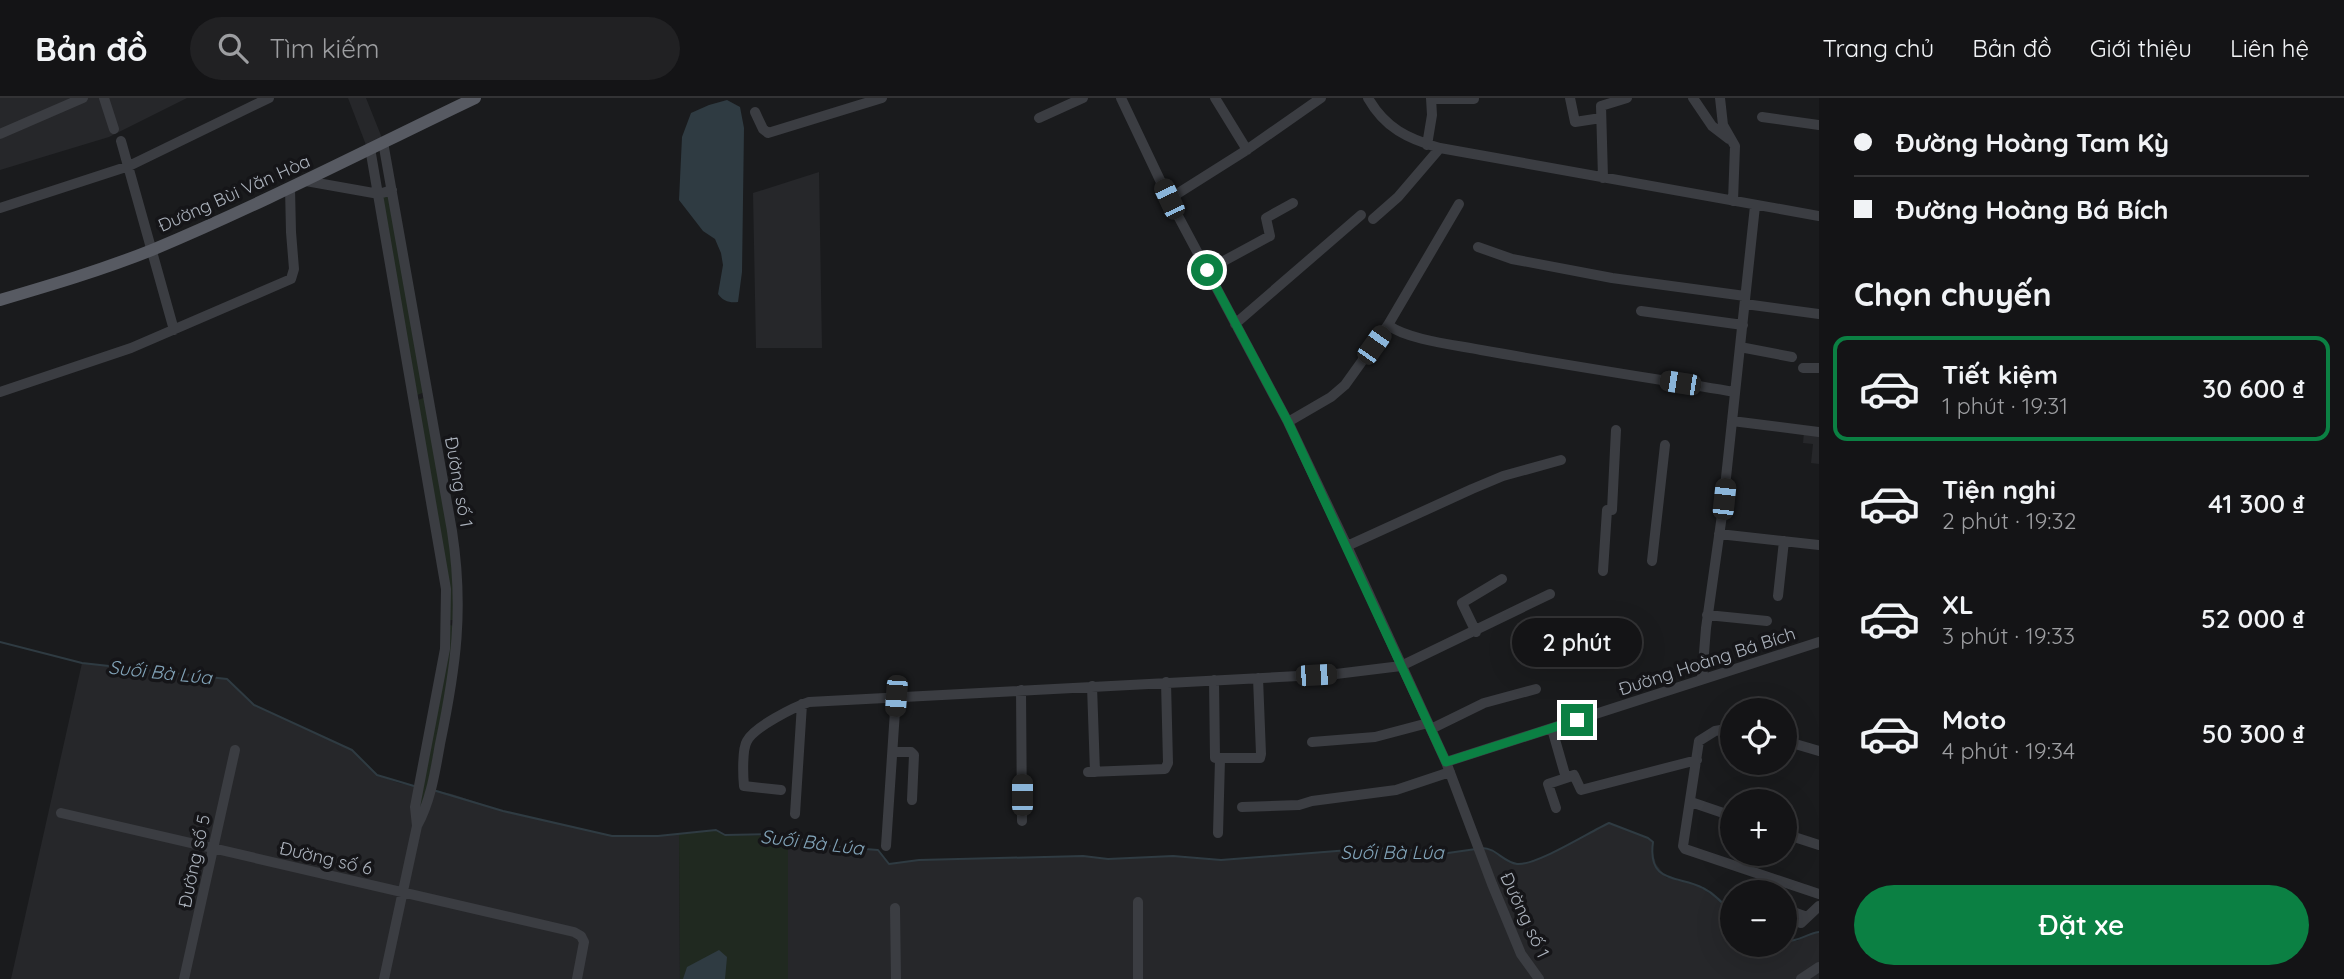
<!DOCTYPE html>
<html lang="vi">
<head>
<meta charset="utf-8">
<style>
	body { margin:0; font-family:Quicksand,sans-serif; background:#212123; color:#f1f3f6; height:100vh; display:flex; flex-direction:column; font-size:26px; white-space:nowrap }
	* { box-sizing:border-box; margin:0 }
	p { font-size:23px; color:#9d9ea1 }
	.icon { flex:none; width:38px; height:38px; fill:none; stroke:currentColor; stroke-width:2; stroke-linecap:round; stroke-linejoin:round }
	.map { position:relative; flex:1; overflow:hidden }
	.drawer { display:flex; flex-direction:column; background:#141416; width:525px }
	.drawer>* { flex:none }
	.top-card { display:grid; align-content:center; height:154px; padding:0 35px; background:#141416 }
	.fabs { position:absolute; left:1720px; top:600px; display:grid; gap:14px }
	.fabs a { display:grid; place-items:center; width:77px; height:77px; border-radius:50%; background:#141416; box-shadow:0 7px 28px #0002,0 0 0 2px #333335; font-size:35px }
	.end { position:absolute; width:32px; height:32px; margin:-16px; border:9px solid #0b8043; background:#fff; box-shadow:0 0 0 4px #fff }
	.from { border-radius:50% }
	.bubble { position:absolute; height:49px; border-radius:24px; background:#141416; box-shadow:0 7px 28px #0002,0 0 0 2px #333335; font-size:23px; font-weight:600; line-height:49px; text-align:center }
	.car { position:absolute; width:21px; height:42px; margin:-21px -10px; border-radius:9px; box-shadow:0 0 5px 2px #0007; background:linear-gradient(#222 24%,#8ab4d8 0 40%,#222 0 76%,#8ab4d8 0 86%,#222 0) }
	.top-card b { display:flex; align-items:center; gap:24px; height:66px; font-size:26px }
	.top-card b+b { border-top:2px solid #333335 }
	.top-card i { width:18px; height:18px; background:#f1f3f6 }
	ul { padding:0; list-style:none }
	li { display:flex; align-items:center; gap:21px; height:105px; margin:0 14px 10px; padding:0 21px; border:4px solid transparent; border-radius:14px }
	li div { flex:1 }
	li b { display:block; font-size:26px }
	li em { font-style:normal; font-weight:600 }
	li.selected { border-color:#0b8043 }
	li>.icon { width:63px; height:63px; stroke-width:1.5 }
	h2 { padding:0 35px; font-size:32px; line-height:84px }
	.button { display:flex; gap:14px; margin-top:auto; padding:14px 35px }
	.button a { flex:1; height:80px; border-radius:42px; background:#0b8043; color:#fff; font-size:28px; font-weight:600; line-height:80px; text-align:center }
	header { display:flex; align-items:center; gap:42px; box-sizing:border-box; height:98px; padding:0 35px; background:#141416; border-bottom:2px solid #333335 }
	header strong { font-size:33px }
	nav { display:flex; gap:38px; margin-inline-start:auto; font-size:24px }
	.search { width:490px; height:63px; background:#212123; display:flex; align-items:center; gap:18px; box-sizing:border-box; padding:0 24px; border-radius:38px; color:#9d9ea1; font-size:26px }
	main { display:flex; flex:1; min-height:0 }
	.map>svg:first-child { display:block }
	.built { fill:#26272a }
	.green { fill:#202920 }
	.water { fill:#2f3b42 }
	.lines { fill:none; stroke-linecap:round; stroke-linejoin:round }
	.stream { stroke:#2f3b42; stroke-width:2 }
	.minor { stroke:#3b3d42; stroke-width:10 }
	.major { stroke:#575a62; stroke-width:12 }
	.route { stroke:#0b8043; stroke-width:9 }
	.labels { text-anchor:middle; dominant-baseline:central; stroke-width:7; stroke-linejoin:round; paint-order:stroke }
	.street-label { font-size:18px; fill:#acb3bd; stroke:#151518 }
	.water-label { font-size:19px; font-style:italic; fill:#82a4b9; stroke:#151518 }
</style>
</head>
<body>
<header>
<strong>Bản đồ</strong>
<div class="search"><svg class="icon" aria-label="search" viewBox="0 0 24 24"><circle cx="10" cy="10" r="6"/><path d="M15 15l6 6"/></svg>Tìm kiếm</div>
<nav><a>Trang chủ</a><a>Bản đồ</a><a>Giới thiệu</a><a>Liên hệ</a></nav>
</header>
<main>
<div class="map">
<svg width="1819" height="881" viewBox="0 0 1819 881">
	<rect width="100%" height="100%" fill="#1a1b1d"/>
	<path class="built" d="M0,0H187L109,39L0,72Z
		M348,0H366L382,40L366,47Z
		M819,74L822,250H756L753,95Z
		M1804,334L1819,336V366L1811,365L1813,346L1803,345Z
		M82,565L227,581L254,607L352,652L377,677L399,685L452,696L503,713L612,738H658L679,736L680,881H11Z
		M1609,725L1648,740L1653,744L1652,752L1656,766L1666,779L1699,788L1721,803L1732,815V847H1785V843H1797L1805,838L1819,834V881H788V738L796,739L814,747L878,752L889,766L919,762L1083,758L1108,761L1173,758L1221,762L1375,750L1424,753L1434,757L1486,750L1515,766L1525,765L1546,758Z"/>
	<path class="green" d="M390,95L425,294L417,297L382,98Z
		M426,299L449,434L456,522H449L418,302Z
		M449,527L456,528L454,550L423,711L417,709Z
		M716,732L725,737L788,738V881H680L679,736Z"/>
	<path class="water" d="M727,2L740,9L744,30L742,174L738,204C729,205 723,203 718,196L723,167L721,155L715,141L703,133L679,102L682,39L691,15L709,7Z
		M719,852L727,859L725,881H683L687,869Z"/>
	<g class="lines">
		<path class="stream" d="M0,544L82,565L227,581L254,607L352,652L377,677L414,688
			M433,692L503,713L612,738H658L716,732L725,737L775,736L796,739L814,747L878,752L889,766L919,762L1083,758L1108,761L1173,758L1221,762L1375,750L1424,753L1434,757L1476,751
			M1482,750C1496,750 1503,764 1517,766C1536,768 1589,734 1609,725L1648,740L1653,744C1647,787 1680,777 1703,790C1715,796 1724,806 1732,815
			M1785,843C1798,844 1806,836 1819,834"/>
		<path class="minor" d="M104,0L114,31
			M1121,0L1169,101L1288,324L1347,448L1446,664L1492,786L1521,856L1539,881
			M1215,0L1247,52
			M1368,0C1385,30 1408,41 1440,50L1819,118
			M1570,0L1575,24L1601,20
			M1693,0L1712,28L1729,41
			M1720,0L1723,27L1735,48L1733,103
			M1431,1H1474
			M755,14L763,31L768,35L882,0
			M1762,19L1819,27
			M1039,20L1083,0
			M0,36L83,0
			M121,43L174,232
			M383,44L452,433C464,511 456,569 440,646C435,674 431,702 417,728
			M1427,47L1432,17L1431,0
			M370,50L446,491L445,551L415,709L417,728L384,881
			M1603,80L1601,8L1627,0
			M306,83L379,96L392,92
			M1169,101L1245,53L1321,0
			M0,110L129,68L269,0
			M1373,121L1398,99L1440,50
			M1478,149L1512,161L1612,180L1745,198
			M1207,172L1270,138L1266,120L1293,105
			M1745,206L1819,216
			M1641,213L1743,227
			M1235,226L1361,117
			M1388,227C1408,242 1456,247 1481,252C1565,267 1650,280 1735,294
			M1740,249L1792,259
			M1803,270H1819
			M0,294L131,250L291,181L294,171L291,134L290,90
			M1732,323L1819,334
			M1288,324L1331,299L1345,287L1388,227L1459,106
			M1612,412L1616,332
			M1719,436L1819,447
			M1347,448L1472,391L1503,378L1561,362
			M1652,463L1665,347
			M1603,473L1607,412
			M1778,498L1784,443
			M1707,517L1767,523
			M1476,534L1462,505L1502,481
			M1702,580L1706,530L1722,417L1755,108
			M1214,582L1215,660H1260L1261,656L1258,580
			M1092,588L1095,674
			M1021,592L1022,723
			M1732,630L1715,633L1699,643L1683,748L1685,751L1819,796
			M1431,631L1484,605L1536,591
			M1552,631L1566,680L1574,677L1581,692L1697,662
			M1785,643L1819,653
			M1312,644L1375,639L1428,625
			M893,654H911L914,657L912,702
			M1446,664L1819,544
			M1088,674L1165,671L1168,665L1166,584
			M781,692L744,688C743,678 742,651 747,643C754,629 794,609 809,604L1336,576L1401,568L1550,496
			M1691,704L1732,718
			M1242,709L1299,707L1312,703L1396,692L1450,674
			M1556,710L1548,686L1566,680
			M61,715L574,834L581,838L584,844L577,881
			M795,716L802,606
			M1218,735L1220,661
			M1785,736L1819,747
			M886,748L896,598
			M1138,804V881
			M895,810L896,881
			M1785,811L1807,819
			M1801,825L1819,808
			M184,881L235,652
			M1801,881L1819,869"/>
		<path class="major" d="M0,202C51,187 102,172 152,152C262,106 368,51 475,0"/>
	</g>
	<g class="lines">
		<path class="route" d="M1207,172L1288,324L1446,664L1577,622"/>
	</g>
	<g class="labels">
		<g class="street-label">
			<text transform="translate(234 95) rotate(-24)">Đường Bùi Văn Hòa</text>
			<text transform="translate(459 384) rotate(80)">Đường số 1</text>
			<text transform="translate(1707 563) rotate(-18)">Đường Hoàng Bá Bích</text>
			<text transform="translate(326 760) rotate(13)">Đường số 6</text>
			<text transform="translate(194 763) rotate(-78)">Đường số 5</text>
			<text transform="translate(1525 817) rotate(65)">Đường số 1</text>
		</g>
		<g class="water-label">
			<text transform="translate(160 574) rotate(6)">Suối Bà Lúa</text>
			<text transform="translate(812 744) rotate(7)">Suối Bà Lúa</text>
			<text x="1392" y="754">Suối Bà Lúa</text>
		</g>
	</g>
</svg>
<div class="fabs">
<a><svg class="icon" aria-label="locate" viewBox="0 0 24 24"><circle cx="12" cy="12" r="6"/><path d="M12 2v4M12 18v4M2 12h4M18 12h4"/></svg></a>
<a>+</a>
<a>−</a>
</div>
<i class="end from" style="left:1207px;top:172px"></i>
<i class="end" style="left:1577px;top:622px"></i>
<div class="bubble" style="left:1512px;top:520px;width:130px">2 phút</div>
<i class="car" style="left:1169px;top:101px;rotate:335deg"></i>
<i class="car" style="left:1374px;top:247px;rotate:35deg"></i>
<i class="car" style="left:1680px;top:285px;rotate:279deg"></i>
<i class="car" style="left:1724px;top:401px;rotate:6deg"></i>
<i class="car" style="left:1316px;top:577px;rotate:87deg"></i>
<i class="car" style="left:896px;top:598px;rotate:184deg"></i>
<i class="car" style="left:1022px;top:697px;rotate:0deg"></i>
</div>
<section class="drawer">
<div class="top-card">
<b><i class="from"></i>Đường Hoàng Tam Kỳ</b>
<b><i></i>Đường Hoàng Bá Bích</b>
</div>
<h2>Chọn chuyến</h2>
<ul>
<li class="selected"><svg class="icon" aria-label="car" viewBox="0 0 24 24"><path d="M5 17H2v-5l4-1 3-4h7l3 4 3 1v5h-3M9 17h6M6 11h13"/><circle cx="7" cy="17" r="2"/><circle cx="17" cy="17" r="2"/></svg><div><b>Tiết kiệm</b><p>1 phút · 19:31</p></div><em>30 600 ₫</em></li>
<li><svg class="icon" aria-label="car" viewBox="0 0 24 24"><path d="M5 17H2v-5l4-1 3-4h7l3 4 3 1v5h-3M9 17h6M6 11h13"/><circle cx="7" cy="17" r="2"/><circle cx="17" cy="17" r="2"/></svg><div><b>Tiện nghi</b><p>2 phút · 19:32</p></div><em>41 300 ₫</em></li>
<li><svg class="icon" aria-label="car" viewBox="0 0 24 24"><path d="M5 17H2v-5l4-1 3-4h7l3 4 3 1v5h-3M9 17h6M6 11h13"/><circle cx="7" cy="17" r="2"/><circle cx="17" cy="17" r="2"/></svg><div><b>XL</b><p>3 phút · 19:33</p></div><em>52 000 ₫</em></li>
<li><svg class="icon" aria-label="car" viewBox="0 0 24 24"><path d="M5 17H2v-5l4-1 3-4h7l3 4 3 1v5h-3M9 17h6M6 11h13"/><circle cx="7" cy="17" r="2"/><circle cx="17" cy="17" r="2"/></svg><div><b>Moto</b><p>4 phút · 19:34</p></div><em>50 300 ₫</em></li>
</ul>
<div class="button"><a>Đặt xe</a></div>
</section>
</main>
</body>
</html>
